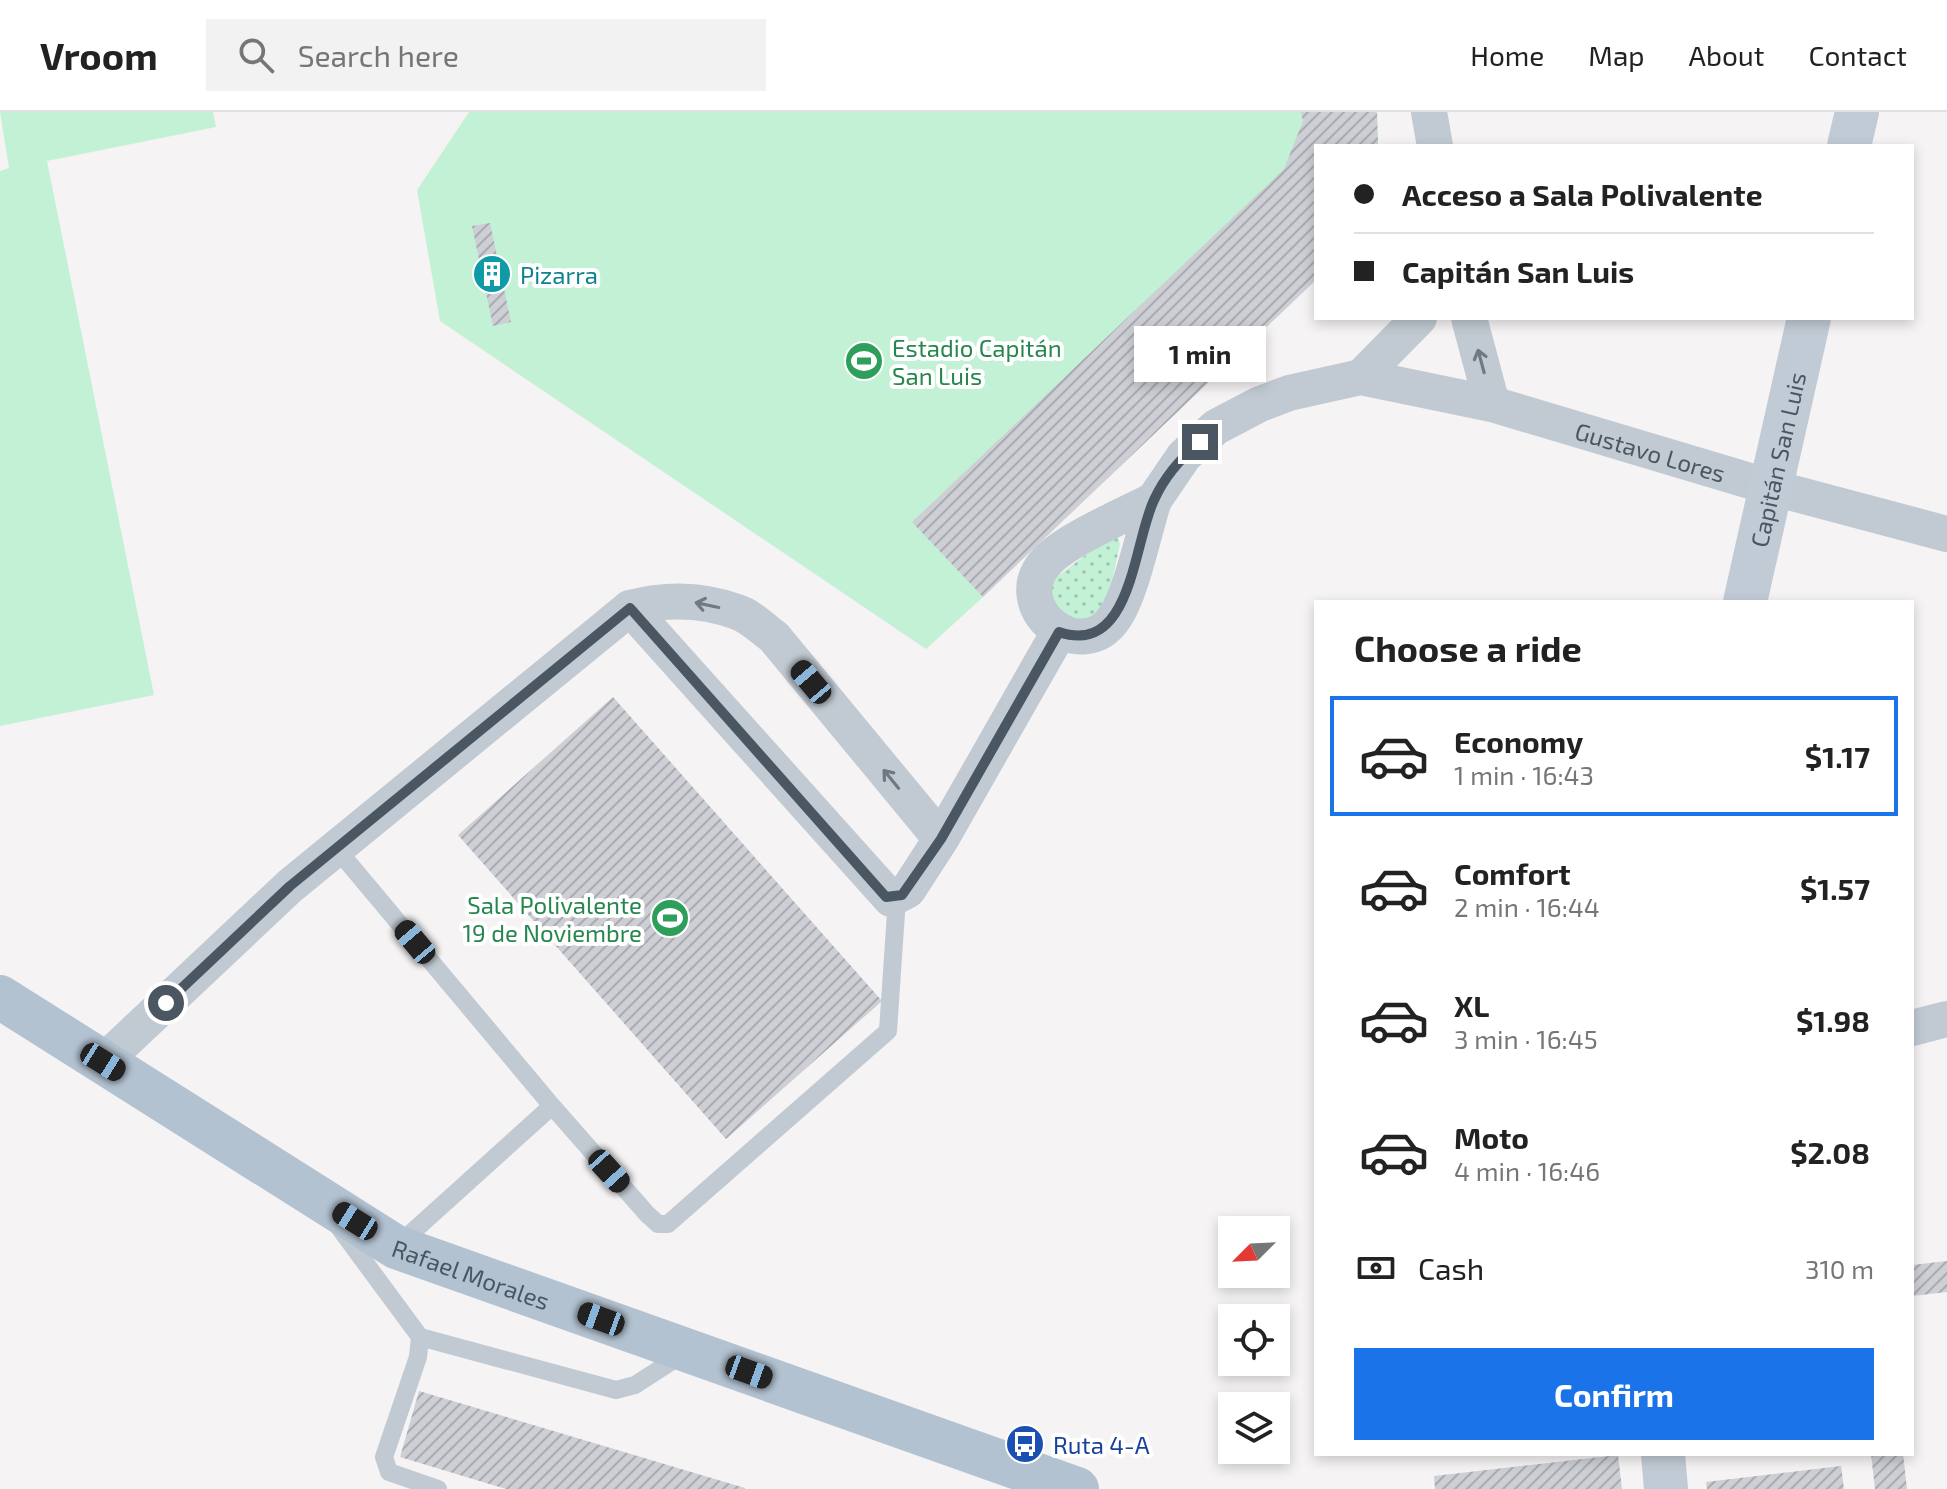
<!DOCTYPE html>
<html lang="en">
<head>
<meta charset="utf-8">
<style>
	body { margin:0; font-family:"Exo 2",sans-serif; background:#f2f2f2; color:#222; height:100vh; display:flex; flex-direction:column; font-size:30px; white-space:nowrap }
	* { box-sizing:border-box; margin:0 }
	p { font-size:26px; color:#767676 }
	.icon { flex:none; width:44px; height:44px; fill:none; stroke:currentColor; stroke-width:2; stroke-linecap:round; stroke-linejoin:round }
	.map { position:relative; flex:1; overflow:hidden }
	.sheet { position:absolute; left:1314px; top:488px; width:600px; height:856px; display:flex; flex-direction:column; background:#fff; border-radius:0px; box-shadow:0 4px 12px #0003 }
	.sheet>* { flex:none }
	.banner { position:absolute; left:1314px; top:32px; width:600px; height:176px; border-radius:0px; box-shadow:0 4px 12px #0003; display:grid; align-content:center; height:176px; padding:0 40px; background:#fff }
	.needle { width:52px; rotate:246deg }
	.buttons { position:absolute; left:1218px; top:1104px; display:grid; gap:16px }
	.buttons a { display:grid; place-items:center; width:72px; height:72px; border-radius:0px; background:#fff; box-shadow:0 4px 12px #0003; font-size:40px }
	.end { position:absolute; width:36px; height:36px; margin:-18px; border:10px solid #4a5661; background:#fff; box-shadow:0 0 0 4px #fff }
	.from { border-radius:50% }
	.bubble { position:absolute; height:56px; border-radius:0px; background:#fff; box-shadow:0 4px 12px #0003; font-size:26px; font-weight:700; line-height:56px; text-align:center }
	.car { position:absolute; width:24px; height:48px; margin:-24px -12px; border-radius:10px; box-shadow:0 0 6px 2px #0007; background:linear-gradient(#222 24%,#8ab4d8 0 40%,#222 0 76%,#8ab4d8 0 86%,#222 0) }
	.banner b { display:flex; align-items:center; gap:28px; height:76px; font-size:30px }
	.banner b+b { border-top:2px solid #e0e0e0 }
	.banner i { width:20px; height:20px; background:#222 }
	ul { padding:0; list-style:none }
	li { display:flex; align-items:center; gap:24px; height:120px; margin:0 16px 12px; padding:0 24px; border:4px solid transparent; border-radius:0px }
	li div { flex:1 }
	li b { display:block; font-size:30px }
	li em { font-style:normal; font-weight:700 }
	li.on { border-color:#1a73e8 }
	li>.icon { width:72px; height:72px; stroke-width:1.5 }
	h2 { padding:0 40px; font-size:36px; line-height:96px }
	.pay { display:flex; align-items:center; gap:20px; height:88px; padding:0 40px; font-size:30px }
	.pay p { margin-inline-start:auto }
	.button { display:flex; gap:16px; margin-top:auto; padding:16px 40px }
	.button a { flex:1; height:92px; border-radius:0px; background:#1a73e8; color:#fff; font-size:32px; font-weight:700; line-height:92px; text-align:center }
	header { display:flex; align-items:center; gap:48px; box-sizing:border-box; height:112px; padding:0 40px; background:#fff; border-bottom:2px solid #e0e0e0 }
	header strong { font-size:38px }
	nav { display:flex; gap:44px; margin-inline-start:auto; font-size:28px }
	.search { width:560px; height:72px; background:#f2f2f2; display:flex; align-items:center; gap:20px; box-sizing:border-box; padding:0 28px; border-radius:0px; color:#767676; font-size:30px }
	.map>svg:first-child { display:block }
	.green { fill:url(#green-dots) }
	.pitch { fill:#c3f1d5 }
	.building { fill:url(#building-hatch) }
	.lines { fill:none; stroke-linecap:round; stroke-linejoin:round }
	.lane { stroke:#c1cad2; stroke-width:18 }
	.street { stroke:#c1cad2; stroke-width:36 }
	.secondary { stroke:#c1cbd6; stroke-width:44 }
	.primary { stroke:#b3c2d1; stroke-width:44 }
	.oneway { stroke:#6e7983 }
	.route { stroke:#4a5661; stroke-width:10 }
	.labels { text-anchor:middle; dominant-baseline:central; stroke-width:8; stroke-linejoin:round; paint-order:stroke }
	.culture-label { font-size:24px; fill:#0d838f; stroke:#fff; text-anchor:start }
	.leisure-label { font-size:24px; fill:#27864d; stroke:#fff; text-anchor:start }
	.street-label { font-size:24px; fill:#4a5661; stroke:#fff }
	.transit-label { font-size:24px; fill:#164399; stroke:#fff; text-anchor:start }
</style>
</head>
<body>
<header>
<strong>Vroom</strong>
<div class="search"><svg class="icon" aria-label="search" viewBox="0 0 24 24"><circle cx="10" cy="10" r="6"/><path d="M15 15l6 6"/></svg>Search here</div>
<nav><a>Home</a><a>Map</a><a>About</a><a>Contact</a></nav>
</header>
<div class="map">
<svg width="1947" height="1377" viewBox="0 0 1947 1377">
	<defs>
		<pattern id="green-dots" width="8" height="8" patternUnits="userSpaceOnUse" patternTransform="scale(2)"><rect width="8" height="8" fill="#c3f1d5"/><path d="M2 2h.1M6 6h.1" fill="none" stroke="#a0c6b0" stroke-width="1.8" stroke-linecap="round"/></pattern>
		<pattern id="building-hatch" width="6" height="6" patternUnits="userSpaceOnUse" patternTransform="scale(2)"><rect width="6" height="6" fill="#cdcfd5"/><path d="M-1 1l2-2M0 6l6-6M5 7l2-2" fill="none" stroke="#a8abb0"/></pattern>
	</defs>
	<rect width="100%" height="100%" fill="#f5f3f3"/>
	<path class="green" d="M1111,424L1118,425L1120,432L1108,488L1090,510L1056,501L1051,474L1055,466Z"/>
	<path class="pitch" d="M0,0H213L216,15L47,49L154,583L0,614V59L9,56Z
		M469,0H1377L1378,34H1316L983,485L926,537L440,209L417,78Z"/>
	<path class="building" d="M1301,0H1377L1378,34H1316V168L983,485L912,410L1284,57L1303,9Z
		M490,111L511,210L493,214L472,114Z
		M613,585L882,889L726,1027L458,723Z
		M1947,1149V1180L1912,1184V1153Z
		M419,1279L745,1376V1377H506L400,1345Z
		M1871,1342H1903L1907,1377H1875Z
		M1618,1343L1622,1377H1435L1434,1364Z
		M1841,1354L1844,1377H1707L1706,1370Z"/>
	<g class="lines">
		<path class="lane" d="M336,736L552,994L398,1133
			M552,994L647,1102L658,1112H668L888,919L897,786
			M338,1114L420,1225L418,1245L384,1345L389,1360L438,1377
			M420,1225L616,1278L635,1273L683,1242"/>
		<g class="street">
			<path d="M1429,0L1435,34"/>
			<path d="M1469,206L1492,292"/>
			<path d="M1361,265L1419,206"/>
			<path id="s1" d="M1154,388L1184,344L1216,315L1260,292L1289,281L1361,265L1492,292L1770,375L1947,422"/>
			<path d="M1154,388C1144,418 1132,480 1115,505C1081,557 1004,494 1047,449C1066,428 1127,402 1154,388Z"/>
			<path d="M941,727L774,525C763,517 750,504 737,500C702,487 665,487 630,496L891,787L908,778L941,727L1059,520"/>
			<path d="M1912,916L1947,907"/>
			<path d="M103,950L290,774L630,496"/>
		</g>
		<g class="secondary">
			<path d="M1849,34L1857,0"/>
			<path id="s2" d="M1745,490L1809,206"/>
			<path d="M1663,1342L1666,1377"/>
		</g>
		<path class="primary" id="s3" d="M0,885L396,1135L1077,1377"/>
	</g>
	<defs><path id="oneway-shaft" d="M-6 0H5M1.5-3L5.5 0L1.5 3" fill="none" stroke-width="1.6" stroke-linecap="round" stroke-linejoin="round" transform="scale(2)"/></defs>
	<g class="oneway">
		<use href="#oneway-shaft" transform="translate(1481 249) rotate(-105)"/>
		<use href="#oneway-shaft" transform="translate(707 493) rotate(-168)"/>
		<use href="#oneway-shaft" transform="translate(891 667) rotate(-129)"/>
	</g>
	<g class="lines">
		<path class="route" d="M166,891L290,774L630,496L886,785L902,783L941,727L1059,520C1132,545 1133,432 1154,388C1164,366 1182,345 1200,330"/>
	</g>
	<defs>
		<symbol id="building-disc" viewBox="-11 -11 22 22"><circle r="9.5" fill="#0f9aa8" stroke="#fff"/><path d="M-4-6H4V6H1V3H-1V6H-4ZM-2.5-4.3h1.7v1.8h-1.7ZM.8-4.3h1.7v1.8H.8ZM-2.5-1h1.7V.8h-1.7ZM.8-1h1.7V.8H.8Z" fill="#fff"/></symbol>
		<symbol id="stadium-disc" viewBox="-11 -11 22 22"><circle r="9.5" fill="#2e9e5b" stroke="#fff"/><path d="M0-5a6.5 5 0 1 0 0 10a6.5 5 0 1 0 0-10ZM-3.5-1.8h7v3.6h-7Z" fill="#fff"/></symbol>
		<symbol id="bus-disc" viewBox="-11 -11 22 22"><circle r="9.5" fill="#1a4fb4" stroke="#fff"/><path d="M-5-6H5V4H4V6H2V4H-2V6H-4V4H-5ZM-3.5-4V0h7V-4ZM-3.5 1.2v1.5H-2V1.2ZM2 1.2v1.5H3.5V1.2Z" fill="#fff"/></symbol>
	</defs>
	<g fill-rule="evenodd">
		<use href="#building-disc" x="470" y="140" width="44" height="44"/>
		<use href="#stadium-disc" x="842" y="227" width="44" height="44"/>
		<use href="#stadium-disc" x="648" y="784" width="44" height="44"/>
		<use href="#bus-disc" x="1003" y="1310" width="44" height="44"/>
	</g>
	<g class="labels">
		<g class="culture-label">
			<text x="520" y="162">Pizarra</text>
		</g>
		<g class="leisure-label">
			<text x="892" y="235">Estadio Capitán<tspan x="892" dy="28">San Luis</tspan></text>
			<text x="642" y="792" text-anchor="end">Sala Polivalente<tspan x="642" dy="28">19 de Noviembre</tspan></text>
		</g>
		<g class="street-label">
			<text stroke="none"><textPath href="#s1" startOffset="550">Gustavo Lores</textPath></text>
			<text stroke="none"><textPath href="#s2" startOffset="146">Capitán San Luis</textPath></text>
			<text stroke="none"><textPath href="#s3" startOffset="548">Rafael Morales</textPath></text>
		</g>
		<g class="transit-label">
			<text x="1053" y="1332">Ruta 4-A</text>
		</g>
	</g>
</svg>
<div class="buttons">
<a><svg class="needle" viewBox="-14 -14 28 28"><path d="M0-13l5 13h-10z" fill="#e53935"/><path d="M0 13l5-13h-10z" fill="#767676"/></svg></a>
<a><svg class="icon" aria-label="locate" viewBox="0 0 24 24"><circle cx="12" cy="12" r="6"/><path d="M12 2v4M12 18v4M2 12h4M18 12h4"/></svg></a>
<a><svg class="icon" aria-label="layers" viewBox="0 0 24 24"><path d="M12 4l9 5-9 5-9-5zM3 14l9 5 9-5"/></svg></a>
</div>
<i class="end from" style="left:166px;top:891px"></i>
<i class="end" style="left:1200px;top:330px"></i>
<div class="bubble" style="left:1134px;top:214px;width:132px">1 min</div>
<i class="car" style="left:811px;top:570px;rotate:320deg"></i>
<i class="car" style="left:415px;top:830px;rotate:320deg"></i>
<i class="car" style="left:103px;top:950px;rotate:122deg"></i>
<i class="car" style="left:609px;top:1059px;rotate:138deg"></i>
<i class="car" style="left:355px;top:1109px;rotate:302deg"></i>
<i class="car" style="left:601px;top:1207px;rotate:290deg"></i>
<i class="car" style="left:749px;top:1260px;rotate:110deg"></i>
<div class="banner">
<b><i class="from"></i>Acceso a Sala Polivalente</b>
<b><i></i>Capitán San Luis</b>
</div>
<section class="sheet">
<h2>Choose a ride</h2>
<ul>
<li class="on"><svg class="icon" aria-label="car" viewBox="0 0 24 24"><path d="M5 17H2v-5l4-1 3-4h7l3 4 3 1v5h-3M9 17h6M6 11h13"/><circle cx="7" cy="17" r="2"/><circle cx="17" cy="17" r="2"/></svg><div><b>Economy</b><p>1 min · 16:43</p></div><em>$1.17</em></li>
<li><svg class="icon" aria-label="car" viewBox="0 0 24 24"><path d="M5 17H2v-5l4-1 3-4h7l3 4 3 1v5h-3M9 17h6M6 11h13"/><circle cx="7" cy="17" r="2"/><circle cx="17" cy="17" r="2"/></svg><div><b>Comfort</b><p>2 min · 16:44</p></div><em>$1.57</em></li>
<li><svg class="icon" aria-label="car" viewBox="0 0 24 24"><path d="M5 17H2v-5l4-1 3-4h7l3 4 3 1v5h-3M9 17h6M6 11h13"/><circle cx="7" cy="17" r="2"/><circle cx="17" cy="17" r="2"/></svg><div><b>XL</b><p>3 min · 16:45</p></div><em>$1.98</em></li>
<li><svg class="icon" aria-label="car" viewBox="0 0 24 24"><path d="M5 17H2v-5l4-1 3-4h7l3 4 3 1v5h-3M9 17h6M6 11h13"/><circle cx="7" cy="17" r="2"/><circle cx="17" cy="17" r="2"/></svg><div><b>Moto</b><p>4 min · 16:46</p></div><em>$2.08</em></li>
</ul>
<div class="pay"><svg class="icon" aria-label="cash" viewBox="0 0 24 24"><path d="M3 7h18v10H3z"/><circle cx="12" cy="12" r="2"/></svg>Cash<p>310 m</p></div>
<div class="button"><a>Confirm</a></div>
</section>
</div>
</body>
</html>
